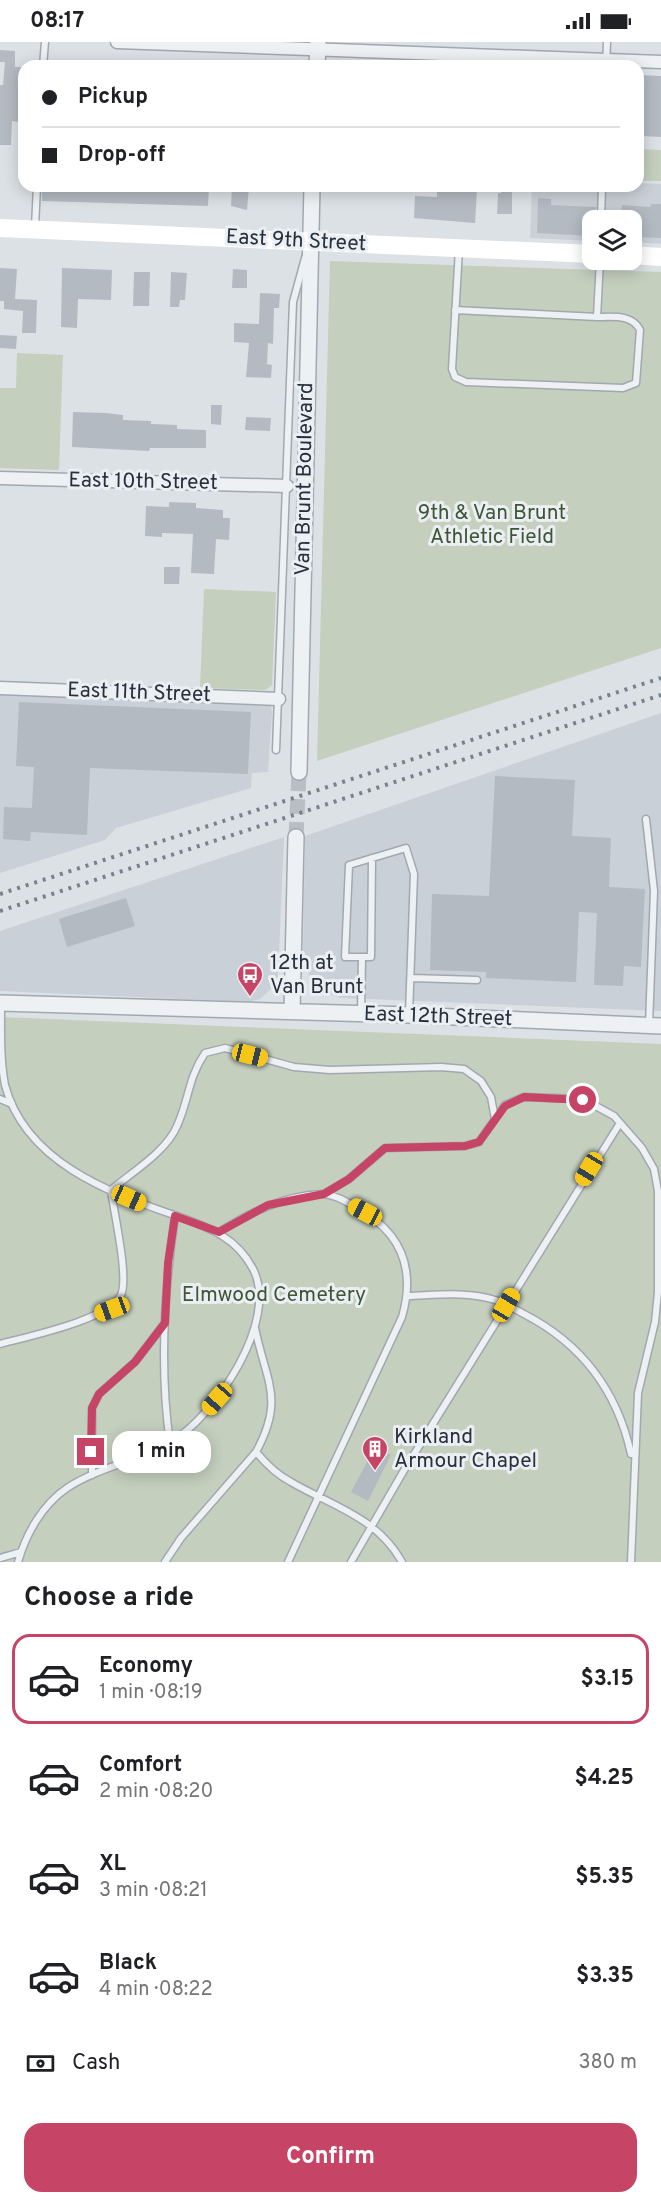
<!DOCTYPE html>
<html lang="en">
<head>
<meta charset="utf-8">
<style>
	body { margin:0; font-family:Overpass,sans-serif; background:#f6f6f6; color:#202124; height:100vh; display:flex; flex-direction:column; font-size:22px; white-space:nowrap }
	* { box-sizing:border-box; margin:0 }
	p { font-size:20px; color:#757577 }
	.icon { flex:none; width:33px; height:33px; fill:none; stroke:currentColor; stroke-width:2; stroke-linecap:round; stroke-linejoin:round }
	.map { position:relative; height:1520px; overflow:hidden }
	.details { display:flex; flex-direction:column; background:#fff; flex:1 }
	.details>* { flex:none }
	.guide { position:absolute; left:18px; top:18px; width:626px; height:132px; border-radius:18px; box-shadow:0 3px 15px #0003; display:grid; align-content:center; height:132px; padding:0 24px; background:#fff }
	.buttons { position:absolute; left:582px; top:168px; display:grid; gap:12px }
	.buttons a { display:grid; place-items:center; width:60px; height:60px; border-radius:12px; background:#fff; box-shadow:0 3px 15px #0003; font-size:30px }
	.end { position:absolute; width:27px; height:27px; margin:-14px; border:8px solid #c64566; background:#fff; box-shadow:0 0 0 3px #fff }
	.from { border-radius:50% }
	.bubble { position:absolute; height:42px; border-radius:18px; background:#fff; box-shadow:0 3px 15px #0003; font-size:20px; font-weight:700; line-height:42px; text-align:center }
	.car { position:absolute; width:18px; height:36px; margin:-18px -9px; border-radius:8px; box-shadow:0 0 4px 2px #0007; background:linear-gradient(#f5c518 24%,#345 0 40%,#f5c518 0 76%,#345 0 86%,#f5c518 0) }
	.guide b { display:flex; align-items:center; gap:21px; height:57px; font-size:22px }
	.guide b+b { border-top:2px solid #e0e0e0 }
	.guide i { width:15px; height:15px; background:#202124 }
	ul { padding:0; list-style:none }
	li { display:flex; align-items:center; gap:18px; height:90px; margin:0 12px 9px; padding:0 12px; border:3px solid transparent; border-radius:18px }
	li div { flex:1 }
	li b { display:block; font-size:22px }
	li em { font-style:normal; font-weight:700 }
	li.on { border-color:#c64566 }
	li>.icon { width:54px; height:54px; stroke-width:1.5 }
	h2 { padding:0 24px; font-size:27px; line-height:72px }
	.pay { display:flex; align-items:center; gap:15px; height:66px; padding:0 24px; font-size:22px }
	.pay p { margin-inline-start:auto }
	.action { display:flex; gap:12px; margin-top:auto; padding:12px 24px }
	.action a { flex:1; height:69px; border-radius:18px; background:#c64566; color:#fff; font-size:24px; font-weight:700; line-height:69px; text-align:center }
	.status { display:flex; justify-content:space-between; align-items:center; height:42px; padding:0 30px; background:#fff; direction:ltr }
	.status svg { height:16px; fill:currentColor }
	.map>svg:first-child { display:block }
	.built { fill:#cad0d7 }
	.green { fill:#c4cfbe }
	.building { fill:#b4bac2 }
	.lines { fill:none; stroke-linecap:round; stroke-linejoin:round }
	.tertiary-tunnel { stroke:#b8bec3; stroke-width:15; stroke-dasharray:15 8; stroke-linecap:butt }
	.service-casing { stroke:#a2a8af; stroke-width:9 }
	.minor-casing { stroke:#a2a8af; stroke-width:15 }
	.tertiary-casing { stroke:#a2a8af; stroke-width:18 }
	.service { stroke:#eef1f4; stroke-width:6 }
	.minor { stroke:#eef1f4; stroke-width:12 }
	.tertiary { stroke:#eef1f4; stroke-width:15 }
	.secondary { stroke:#fff; stroke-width:18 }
	.rail { stroke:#76828e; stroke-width:4; stroke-dasharray:3 6; stroke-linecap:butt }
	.route { stroke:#c64566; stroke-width:8 }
	.labels { text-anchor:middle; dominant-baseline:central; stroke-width:6; stroke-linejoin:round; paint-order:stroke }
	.street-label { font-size:21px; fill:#27303b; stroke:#ebeff3 }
	.park-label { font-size:21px; fill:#3e5635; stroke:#ebeff3 }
	.poi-label { font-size:21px; fill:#27303b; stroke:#ebeff3; text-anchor:start }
</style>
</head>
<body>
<div class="status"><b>08:17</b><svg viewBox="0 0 49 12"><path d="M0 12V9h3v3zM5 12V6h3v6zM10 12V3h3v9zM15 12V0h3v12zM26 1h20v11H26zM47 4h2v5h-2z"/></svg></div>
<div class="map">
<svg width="661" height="1520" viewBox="0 0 661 1520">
	<rect width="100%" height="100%" fill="#dce1e5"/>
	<path class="built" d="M638,141L661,142V202L632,200V178H592V199L530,196L532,144H638Z
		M0,651L264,661L271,664L272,670L268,730L252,731L251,746L116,786L105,798L0,831Z
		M661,671V969L342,956L325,951L313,942L305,924L303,906L305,794Z
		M284,795L278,935L274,944L260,957L249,960L0,949V889Z"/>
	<path class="green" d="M638,107L661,108V139H638Z
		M330,219L661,230V606L317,719Z
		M17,311L63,313L59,428L0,426V346H16Z
		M204,547L276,550L272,643L266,648L200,646Z
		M0,975L661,1002V1520H0Z"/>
	<path class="building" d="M0,8L15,9V25H21L20,80L12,79L11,103H0V43H3L5,20H0Z
		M638,33L661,34V95L642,94L643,65L638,64Z
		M42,144H209L208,164L42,159Z
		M232,144H249L247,168L231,164Z
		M437,145L477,148L475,181L414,176L415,154L437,155Z
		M502,145L512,146V172H497L498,151H501Z
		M538,156L551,157V163L596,165L592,194L537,191Z
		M651,162H661V196L632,195V178H621L622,163L650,165Z
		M0,226L17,227L15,257L37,258L36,291H22L23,269L4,267V259H0Z
		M62,226L112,228L111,258L78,257L77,286L61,285Z
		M233,227L247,228V246H232Z
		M134,230H150L149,264H133Z
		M171,230L187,231L185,258H180L179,265H170Z
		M260,251L280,252L279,266H274L273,302L268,301L267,322L272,323L271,336L246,335L249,301L234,300V281L259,282Z
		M0,293L17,294L16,307L0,306Z
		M211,363H222L221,383L211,382Z
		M73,370L106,371L123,373V378L151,379V382L177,383V387L206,388V406H150L149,409L72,405Z
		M246,375L271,376L270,389L245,388Z
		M169,460L196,461V466L223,468V476H230L229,498L216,497L214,532L191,531L193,492L162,491V495L145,494L146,464L169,465Z
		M164,525H180L179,542H164Z
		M19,660L251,670L248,732L90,726L87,793L31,790L30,799L3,797L4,765L32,766L34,725L16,724Z
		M495,734L575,738L572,794L611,796L609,845L645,847L641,925L624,924L623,944L594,943L597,871L579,870L576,940L486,936V930L430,928L432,852L489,854Z
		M126,856L135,884L67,905L59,877Z
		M375,1405L391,1413L368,1459L351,1450Z"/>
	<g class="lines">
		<path class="tertiary-tunnel" d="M296,795L299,730"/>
		<defs>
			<path id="service" d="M43,24L45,0
				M606,24L607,0
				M601,178L602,144
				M35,185L37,144
				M459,207L452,327L455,335L466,340L623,346L636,341L640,288C632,272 613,275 597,275L600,218
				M455,268L597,275
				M276,708L293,260L305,216
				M646,777L654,849L649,983
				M372,816L371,915H345L349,823L406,806L414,832L409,972
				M412,936L477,938
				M1,962C1,988 0,1017 5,1043C25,1119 107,1150 174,1173C207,1185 236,1194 253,1227C280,1279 214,1375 171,1400C138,1419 99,1425 67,1446C42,1463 26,1492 18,1520
				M361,971L362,915
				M0,1057L12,1062
				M324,1152L349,1137L385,1106L465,1104L479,1100L505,1063L524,1055L583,1057L614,1074L642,1106L654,1127L658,1149V1250L655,1280L638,1351L631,1520
				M219,1190C251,1170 283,1154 321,1152C333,1152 346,1159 355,1165C401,1189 416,1226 402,1275L288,1520
				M408,1254C437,1253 467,1249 495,1258C505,1261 515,1267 524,1272C582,1302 617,1348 631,1412
				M255,1286C266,1340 285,1357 256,1410
				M0,1302C26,1295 111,1277 121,1253C129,1235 114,1171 111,1148C132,1130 166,1110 177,1084C189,1058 188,1036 205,1011L225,1006L294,1025L330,1028L441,1025L464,1027L481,1039L491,1055L495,1077
				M170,1401C159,1325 164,1249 175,1174
				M92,1433V1366L99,1352L135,1320L164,1282
				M0,1516L21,1510
				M165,1520L181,1496L256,1410C266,1422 277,1433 291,1440C332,1464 377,1475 402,1520
				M351,1520L403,1430L620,1081"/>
			<path id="minor" d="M117,0L661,20
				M0,436L287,444
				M0,646L279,657"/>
			<path id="tertiary" d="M317,24L318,0
				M299,730L312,144
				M0,961L409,973L661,984
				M292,969L296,795"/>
		</defs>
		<use href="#service" class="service-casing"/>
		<use href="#minor" class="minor-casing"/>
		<use href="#tertiary" class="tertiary-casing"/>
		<use href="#service" class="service"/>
		<use href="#minor" class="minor"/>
		<use href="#tertiary" class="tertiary"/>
		<path class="secondary" d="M0,186L592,212
			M632,213L661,215"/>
		<path class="rail" d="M0,852L661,636
			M0,869L661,653"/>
	</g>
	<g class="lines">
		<path class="route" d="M91,1410L92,1366L99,1352L135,1320L165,1281L168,1221L175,1174L219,1190L268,1163L324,1152L349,1137L385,1106L465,1104L479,1100L505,1064L524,1055L583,1058"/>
	</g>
	<defs>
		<symbol id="bus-pin" viewBox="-11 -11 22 30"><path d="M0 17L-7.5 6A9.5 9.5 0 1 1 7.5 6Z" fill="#c64566" stroke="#ebeff3"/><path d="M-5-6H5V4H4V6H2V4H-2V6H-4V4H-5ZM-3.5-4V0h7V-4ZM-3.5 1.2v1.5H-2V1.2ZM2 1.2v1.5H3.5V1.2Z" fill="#fff"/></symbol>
		<symbol id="building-pin" viewBox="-11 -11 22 30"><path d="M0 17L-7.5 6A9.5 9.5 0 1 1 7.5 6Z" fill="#c64566" stroke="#ebeff3"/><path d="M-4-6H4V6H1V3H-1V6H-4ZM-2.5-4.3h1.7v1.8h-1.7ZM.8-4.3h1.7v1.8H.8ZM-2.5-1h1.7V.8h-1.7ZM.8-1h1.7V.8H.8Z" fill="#fff"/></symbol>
	</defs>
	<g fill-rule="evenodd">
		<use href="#bus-pin" x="235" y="918" width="30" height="40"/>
		<use href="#building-pin" x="360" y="1392" width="30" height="40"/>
	</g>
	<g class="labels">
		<g class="street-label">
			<text transform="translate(296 199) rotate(3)">East 9th Street</text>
			<text transform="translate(305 437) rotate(-89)">Van Brunt Boulevard</text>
			<text transform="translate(143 440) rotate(1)">East 10th Street</text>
			<text transform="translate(139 651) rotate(2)">East 11th Street</text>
			<text transform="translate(438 975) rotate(2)">East 12th Street</text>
		</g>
		<g class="park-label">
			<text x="492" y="471">9th &amp; Van Brunt<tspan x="492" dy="24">Athletic Field</tspan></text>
			<text x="274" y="1253">Elmwood Cemetery</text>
		</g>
		<g class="poi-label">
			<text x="270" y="921">12th at<tspan x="270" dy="24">Van Brunt</tspan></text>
			<text x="394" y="1395">Kirkland<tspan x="394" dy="24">Armour Chapel</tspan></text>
		</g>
	</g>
</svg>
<div class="buttons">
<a><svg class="icon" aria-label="layers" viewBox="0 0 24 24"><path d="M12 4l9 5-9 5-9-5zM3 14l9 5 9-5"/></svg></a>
</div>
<i class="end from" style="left:583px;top:1058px"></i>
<i class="end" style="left:91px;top:1410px"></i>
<div class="bubble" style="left:112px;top:1389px;width:99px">1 min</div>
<i class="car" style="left:250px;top:1013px;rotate:104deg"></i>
<i class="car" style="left:589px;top:1127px;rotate:211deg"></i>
<i class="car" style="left:129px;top:1156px;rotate:114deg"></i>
<i class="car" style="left:365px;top:1170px;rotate:298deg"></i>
<i class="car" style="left:506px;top:1263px;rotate:31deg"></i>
<i class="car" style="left:112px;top:1267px;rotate:250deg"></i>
<i class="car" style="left:217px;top:1357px;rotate:221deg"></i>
<div class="guide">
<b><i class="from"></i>Pickup</b>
<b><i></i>Drop-off</b>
</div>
</div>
<section class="details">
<h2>Choose a ride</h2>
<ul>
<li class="on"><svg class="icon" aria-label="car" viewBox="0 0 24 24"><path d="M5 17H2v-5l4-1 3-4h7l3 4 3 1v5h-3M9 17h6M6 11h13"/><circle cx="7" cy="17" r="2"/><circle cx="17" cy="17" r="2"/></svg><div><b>Economy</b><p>1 min · 08:19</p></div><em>$3.15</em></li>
<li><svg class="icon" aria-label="car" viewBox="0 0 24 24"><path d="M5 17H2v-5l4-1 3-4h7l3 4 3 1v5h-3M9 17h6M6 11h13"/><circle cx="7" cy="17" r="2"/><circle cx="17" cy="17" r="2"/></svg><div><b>Comfort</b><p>2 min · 08:20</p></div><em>$4.25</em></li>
<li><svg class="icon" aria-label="car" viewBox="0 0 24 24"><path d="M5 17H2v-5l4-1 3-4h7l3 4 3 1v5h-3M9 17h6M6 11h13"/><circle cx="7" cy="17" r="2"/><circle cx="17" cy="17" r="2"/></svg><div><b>XL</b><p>3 min · 08:21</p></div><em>$5.35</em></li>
<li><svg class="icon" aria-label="car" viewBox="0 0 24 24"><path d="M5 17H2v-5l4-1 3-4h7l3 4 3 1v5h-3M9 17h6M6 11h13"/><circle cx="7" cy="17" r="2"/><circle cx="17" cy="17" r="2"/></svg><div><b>Black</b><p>4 min · 08:22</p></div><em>$3.35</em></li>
</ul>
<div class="pay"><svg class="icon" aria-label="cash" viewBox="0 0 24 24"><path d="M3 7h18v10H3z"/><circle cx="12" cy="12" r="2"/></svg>Cash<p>380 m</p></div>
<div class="action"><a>Confirm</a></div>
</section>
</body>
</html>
